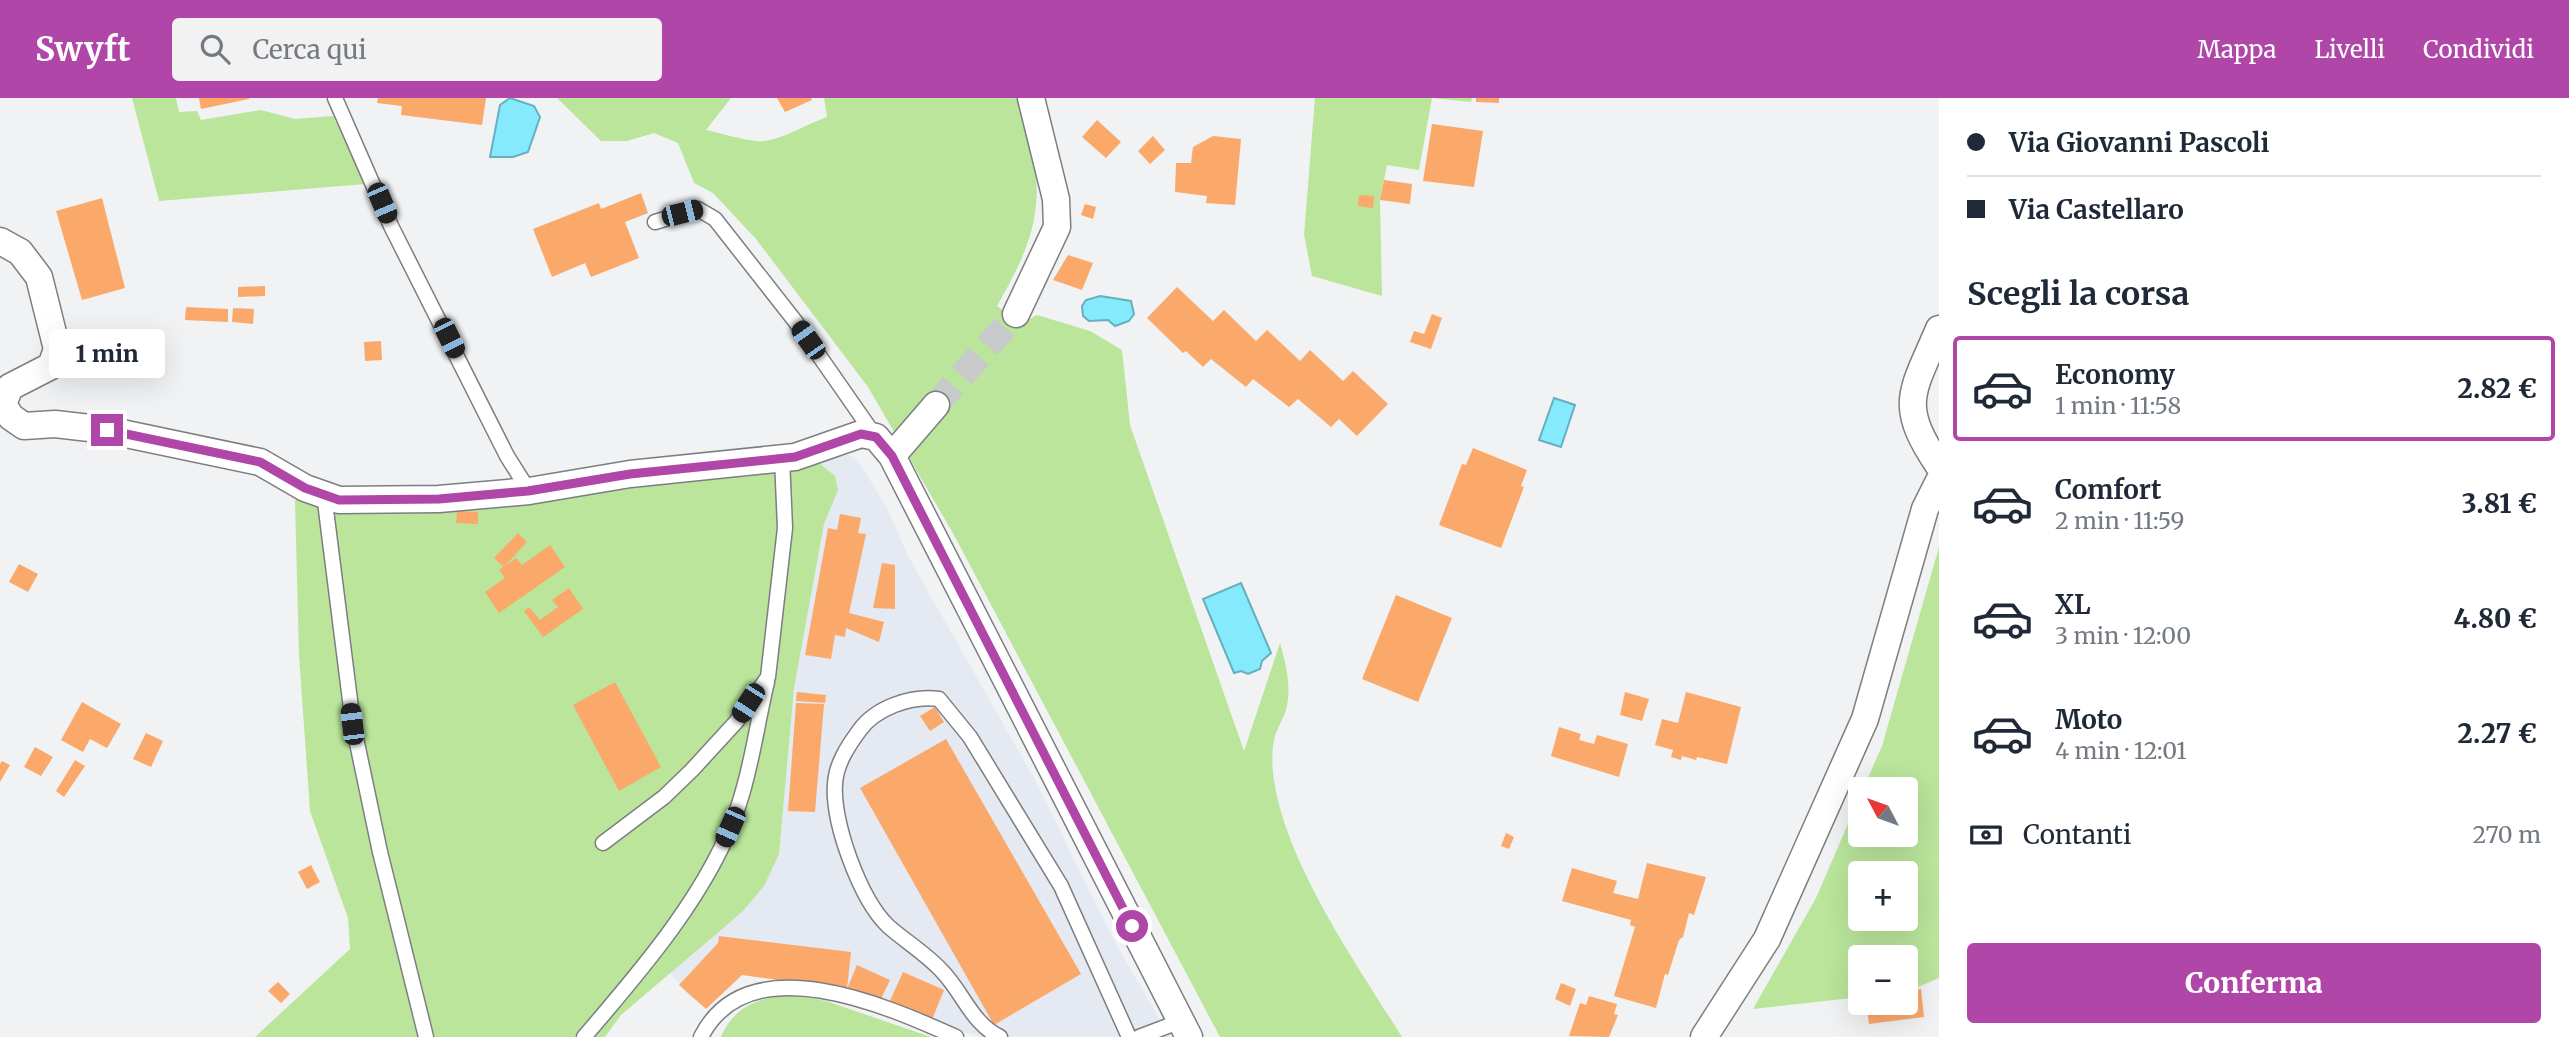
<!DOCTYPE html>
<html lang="it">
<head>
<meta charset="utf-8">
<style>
	body { margin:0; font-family:Merriweather,serif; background:#f2f2f3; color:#1f2937; height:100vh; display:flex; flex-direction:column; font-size:26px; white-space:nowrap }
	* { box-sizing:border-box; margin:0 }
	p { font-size:23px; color:#747a83 }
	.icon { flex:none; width:38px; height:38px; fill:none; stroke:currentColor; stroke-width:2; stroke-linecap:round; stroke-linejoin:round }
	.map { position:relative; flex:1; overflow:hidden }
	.sheet { display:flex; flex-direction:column; background:#fff; width:630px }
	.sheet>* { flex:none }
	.guide { display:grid; align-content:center; height:154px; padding:0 28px; background:#fff }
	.needle { width:46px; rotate:311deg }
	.tools { position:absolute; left:1848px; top:679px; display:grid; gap:14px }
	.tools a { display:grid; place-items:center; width:70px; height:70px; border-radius:7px; background:#fff; box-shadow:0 7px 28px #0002; font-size:35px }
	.end { position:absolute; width:32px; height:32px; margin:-16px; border:9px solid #af46a8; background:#fff; box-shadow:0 0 0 4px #fff }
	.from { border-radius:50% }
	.bubble { position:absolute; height:49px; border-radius:7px; background:#fff; box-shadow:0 7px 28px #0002; font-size:23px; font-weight:800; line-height:49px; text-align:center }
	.car { position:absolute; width:21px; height:42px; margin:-21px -10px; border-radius:9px; box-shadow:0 0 5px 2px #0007; background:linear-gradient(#222 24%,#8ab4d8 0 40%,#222 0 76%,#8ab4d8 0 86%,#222 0) }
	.guide b { display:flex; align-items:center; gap:24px; height:66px; font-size:26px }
	.guide b+b { border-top:2px solid #e0e1e3 }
	.guide i { width:18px; height:18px; background:#1f2937 }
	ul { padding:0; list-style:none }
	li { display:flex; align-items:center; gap:21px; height:105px; margin:0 14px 10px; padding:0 14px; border:4px solid transparent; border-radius:7px }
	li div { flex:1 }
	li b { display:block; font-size:26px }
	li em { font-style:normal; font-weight:800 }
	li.selected { border-color:#af46a8 }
	li>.icon { width:63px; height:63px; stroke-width:1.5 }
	h2 { padding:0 28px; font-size:32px; line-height:84px }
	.pay { display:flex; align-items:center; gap:18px; height:77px; padding:0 28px; font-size:26px }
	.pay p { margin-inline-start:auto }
	.cta { display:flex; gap:14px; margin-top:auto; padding:14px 28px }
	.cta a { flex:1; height:80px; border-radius:7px; background:#af46a8; color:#fff; font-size:28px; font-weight:800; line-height:80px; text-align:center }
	header { display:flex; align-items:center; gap:42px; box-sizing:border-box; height:98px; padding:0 35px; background:#af46a8; color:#fff }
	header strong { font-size:33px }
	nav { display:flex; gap:38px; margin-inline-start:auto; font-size:24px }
	.search { width:490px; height:63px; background:#f2f2f3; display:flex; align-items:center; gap:18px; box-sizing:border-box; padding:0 24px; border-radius:7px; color:#747a83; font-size:26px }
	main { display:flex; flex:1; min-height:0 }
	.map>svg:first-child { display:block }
	.built { fill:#e4e9f2 }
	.green { fill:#bae59b; fill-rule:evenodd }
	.water { fill:#85eafe; stroke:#68afbe; stroke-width:2 }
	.building { fill:#faa96b }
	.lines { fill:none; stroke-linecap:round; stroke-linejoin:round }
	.street-tunnel { stroke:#c8c9cb; stroke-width:26; stroke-dasharray:26 13; stroke-linecap:butt }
	.lane-casing { stroke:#7d7e80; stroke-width:17 }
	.street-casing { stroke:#7d7e80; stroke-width:29 }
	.lane { stroke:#fff; stroke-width:14 }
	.street { stroke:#fff; stroke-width:26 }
	.route { stroke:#af46a8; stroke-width:9 }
</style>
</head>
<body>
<header>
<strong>Swyft</strong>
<div class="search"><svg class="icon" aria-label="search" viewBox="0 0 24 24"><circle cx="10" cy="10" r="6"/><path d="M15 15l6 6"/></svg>Cerca qui</div>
<nav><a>Mappa</a><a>Livelli</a><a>Condividi</a></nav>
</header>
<main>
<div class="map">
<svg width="1939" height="939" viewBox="0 0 1939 939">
	<rect width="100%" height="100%" fill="#f1f2f4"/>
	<path class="built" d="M850,357L860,366L887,410L909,460L1035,682L1117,848L1170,939H981L931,924L847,891L742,877L706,911L694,898L692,901L669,873L742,814L779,756L794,590L824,426L838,392L835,378L820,366L832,359Z"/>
	<path class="green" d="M132,0H176L179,14L197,13L201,22L261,12L295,21L333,18L365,86L159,103Z
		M557,0H731L706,32C720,35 753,45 765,43C785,40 807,26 827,19L824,0H1018C1047,90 1044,127 997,208L1021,226L1037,217L1090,233L1122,252L1130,327L1244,653L1280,545C1286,566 1291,586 1287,608C1285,618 1278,628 1275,638C1272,648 1272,664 1273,675C1283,762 1356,865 1402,939H1220L954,437L868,289L756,141L713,95L694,85L678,45L654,35L627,43H601Z
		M1315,0H1472L1471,4L1432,0L1419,72L1387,67L1380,102L1382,198L1312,178L1304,137Z
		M774,364L820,366L835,378L838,392L824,426L794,590L779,756L764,788L742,814L621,917L605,939H255L350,851L348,820L310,713L299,557L295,403L305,390L329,397Z
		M1939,449V880L1906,894V859H1860V899L1753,911L1816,800L1860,698V737H1906V691H1863L1882,648ZM1860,775H1906V821H1860Z
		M795,897L826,903L931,939H721C735,906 761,899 795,897Z"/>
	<path class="water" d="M510,0L534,8L540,19L528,54L513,59H490L500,7Z
		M1100,198L1131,203L1134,216L1129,223L1115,228L1108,222L1089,223L1083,218L1082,208L1086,202Z
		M1554,300L1575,307L1561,349L1539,342Z
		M1241,485L1271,555L1262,563L1260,571L1248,576L1241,573L1234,575L1203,501Z"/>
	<path class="building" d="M199,0H249V1L201,11Z
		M378,0H486L482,27L401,17L402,8L377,5Z
		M777,0H811L812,2L785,14Z
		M1476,0H1499V5L1476,4Z
		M1097,22L1121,44L1106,60L1082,39Z
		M1432,26L1483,33L1474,89L1423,83Z
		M1153,38L1165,52L1150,66L1138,53Z
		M1213,38L1241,41L1235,107L1206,105L1207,98L1175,94L1176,65H1191L1193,49Z
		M1384,82L1412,86L1410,106L1380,102Z
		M641,95L648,115L625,124L639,160L591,179L585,165L552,179L533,131L599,105L601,111Z
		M1359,97L1374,98L1373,110L1358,108Z
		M102,100L125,190L82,202L56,113Z
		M1085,106L1096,109L1093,121L1081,117Z
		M1068,157L1093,165L1082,192L1053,182Z
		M265,188V198L238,199V189Z
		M1177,189L1213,223L1224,212L1256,243L1267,232L1300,263L1310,252L1343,283L1353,273L1388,306L1357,338L1339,321L1331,329L1298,301L1289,309L1253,281L1246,289L1211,261L1203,269L1186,253L1183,255L1147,220Z
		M186,209L228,211V224L185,222Z
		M233,210L254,211L253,226L232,224Z
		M1432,216L1442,220L1431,251L1410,244L1414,233L1424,236Z
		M381,243L382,262L365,263L364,244Z
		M1473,350L1527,372L1521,388L1524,389L1501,450L1439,427L1462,366L1466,367Z
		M457,413L478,414V426L456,425Z
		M840,416L861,420L858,435L866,436L849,515L884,524L879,544L846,530L845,539L835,537L831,561L805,557L828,430L837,432Z
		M518,435L527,444L504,469L494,460Z
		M550,447L565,469L499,515L485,494L505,480L499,472L516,460L522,467Z
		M882,465L895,467V511L873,510Z
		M19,466L38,476L28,494L9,484Z
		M569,490L583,511L543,539L524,513L529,509L540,522L558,509L552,502Z
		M1396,497L1452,520L1418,604L1362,581Z
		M615,584L661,669L619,693L573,607Z
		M797,594L826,597L825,605L796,603Z
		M1625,594L1649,601L1642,623L1620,617Z
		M1686,594L1741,609L1727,666L1697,659L1696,662L1682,658L1681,662L1671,659L1673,652L1655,647L1662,621L1678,625Z
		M82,604L121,626L107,650L90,641L83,654L61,642Z
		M796,605L824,606L815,714L788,713Z
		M935,609L944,624L930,633L920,618Z
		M1559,629L1581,636L1579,642L1594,646L1597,637L1628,646L1619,679L1551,658Z
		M146,635L163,643L151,669L133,661Z
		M946,641L1081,876L994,927L860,690Z
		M35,649L53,659L41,678L24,669Z
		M75,662L85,668L64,699L56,693Z
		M2,663L10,667L0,684V666Z
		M1506,735L1514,739L1509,751L1501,748Z
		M1647,765L1706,779L1694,817L1689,815L1683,839L1679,842L1668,877L1665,876L1656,910L1614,898L1635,829L1630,827L1631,822L1562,803L1572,770L1617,783L1613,795L1638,801Z
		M311,767L320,784L307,791L298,774Z
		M719,838L851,854L847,891L742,877L706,911L679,887L718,845Z
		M857,867L890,882L879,905L847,891Z
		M903,874L944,892L931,924L889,905Z
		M278,884L290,896L281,905L268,893Z
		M1561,885L1576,891L1570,908L1555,901Z
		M1921,891L1924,919L1869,926L1866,905H1906V893Z
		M1589,898L1617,906L1614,916L1618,917L1609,939L1569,938L1580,905L1586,907Z"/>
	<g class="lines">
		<path class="street-tunnel" d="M936,307L1016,216"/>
		<defs>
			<path id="lane" d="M335,0L391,128L507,358L529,393
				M655,124L698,111L715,121L795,223L875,338
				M324,396L353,626L380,754L426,939
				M603,745L664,699L692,672L736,624L768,579L785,430L782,360
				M584,939C640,874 711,792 738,709C752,669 757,625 767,584
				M701,939C748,846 887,908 956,939
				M1000,939C971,925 963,894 941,872C925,855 905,843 888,828C860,801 832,724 835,686C836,666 848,648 859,633C875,610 911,597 939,601L970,639L1061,788L1129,939
				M1139,939L1181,923"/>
			<path id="street" d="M0,143L20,154L39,179L57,251L51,268L10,289L3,306L11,319L24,328L55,326L107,332L260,364L305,390L339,402L439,401L529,393L630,376L795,359L861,336L876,339L892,358L1189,939
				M1016,216L1057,129L1056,101L1031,0
				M1939,231C1912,295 1897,306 1939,368
				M892,358L936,307
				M1704,939L1767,841L1865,621L1925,411L1939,383"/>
		</defs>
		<use href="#lane" class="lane-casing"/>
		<use href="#street" class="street-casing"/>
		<use href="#lane" class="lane"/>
		<use href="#street" class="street"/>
	</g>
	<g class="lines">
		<path class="route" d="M107,332L260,364L305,390L339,402L439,401L528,393L630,376L795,359L861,336L876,339L892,358L1132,828"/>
	</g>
</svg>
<div class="tools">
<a><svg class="needle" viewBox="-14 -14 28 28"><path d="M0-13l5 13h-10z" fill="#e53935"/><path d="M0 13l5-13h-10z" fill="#747a83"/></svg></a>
<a>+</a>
<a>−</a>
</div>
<i class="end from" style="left:1132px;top:828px"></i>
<i class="end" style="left:107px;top:332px"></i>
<div class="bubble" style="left:49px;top:231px;width:116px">1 min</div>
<i class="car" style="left:382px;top:105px;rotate:157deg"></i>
<i class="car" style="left:682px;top:115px;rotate:76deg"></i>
<i class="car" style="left:449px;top:240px;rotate:154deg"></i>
<i class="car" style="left:808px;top:242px;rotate:325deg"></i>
<i class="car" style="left:748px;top:605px;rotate:213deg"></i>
<i class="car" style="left:352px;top:626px;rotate:353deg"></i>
<i class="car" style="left:730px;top:729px;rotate:204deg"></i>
</div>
<section class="sheet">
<div class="guide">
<b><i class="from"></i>Via Giovanni Pascoli</b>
<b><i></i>Via Castellaro</b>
</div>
<h2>Scegli la corsa</h2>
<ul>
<li class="selected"><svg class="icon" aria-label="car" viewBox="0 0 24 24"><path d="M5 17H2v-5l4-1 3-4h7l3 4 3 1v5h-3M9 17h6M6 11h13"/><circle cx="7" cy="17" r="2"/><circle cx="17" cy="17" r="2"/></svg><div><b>Economy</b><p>1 min · 11:58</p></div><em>2.82 €</em></li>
<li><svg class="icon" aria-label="car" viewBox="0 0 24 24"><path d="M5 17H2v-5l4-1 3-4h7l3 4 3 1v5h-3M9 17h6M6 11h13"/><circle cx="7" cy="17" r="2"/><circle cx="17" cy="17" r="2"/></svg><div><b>Comfort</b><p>2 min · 11:59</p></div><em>3.81 €</em></li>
<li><svg class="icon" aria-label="car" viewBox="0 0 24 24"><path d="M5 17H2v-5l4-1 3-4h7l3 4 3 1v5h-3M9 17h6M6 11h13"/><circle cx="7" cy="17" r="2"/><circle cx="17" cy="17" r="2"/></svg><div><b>XL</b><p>3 min · 12:00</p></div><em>4.80 €</em></li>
<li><svg class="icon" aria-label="car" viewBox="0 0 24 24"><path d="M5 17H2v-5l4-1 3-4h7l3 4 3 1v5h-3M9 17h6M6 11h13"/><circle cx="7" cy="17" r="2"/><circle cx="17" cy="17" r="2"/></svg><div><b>Moto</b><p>4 min · 12:01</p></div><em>2.27 €</em></li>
</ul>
<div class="pay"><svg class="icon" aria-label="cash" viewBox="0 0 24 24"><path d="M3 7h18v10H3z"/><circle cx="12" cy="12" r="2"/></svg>Contanti<p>270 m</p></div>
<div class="cta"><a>Conferma</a></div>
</section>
</main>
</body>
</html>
